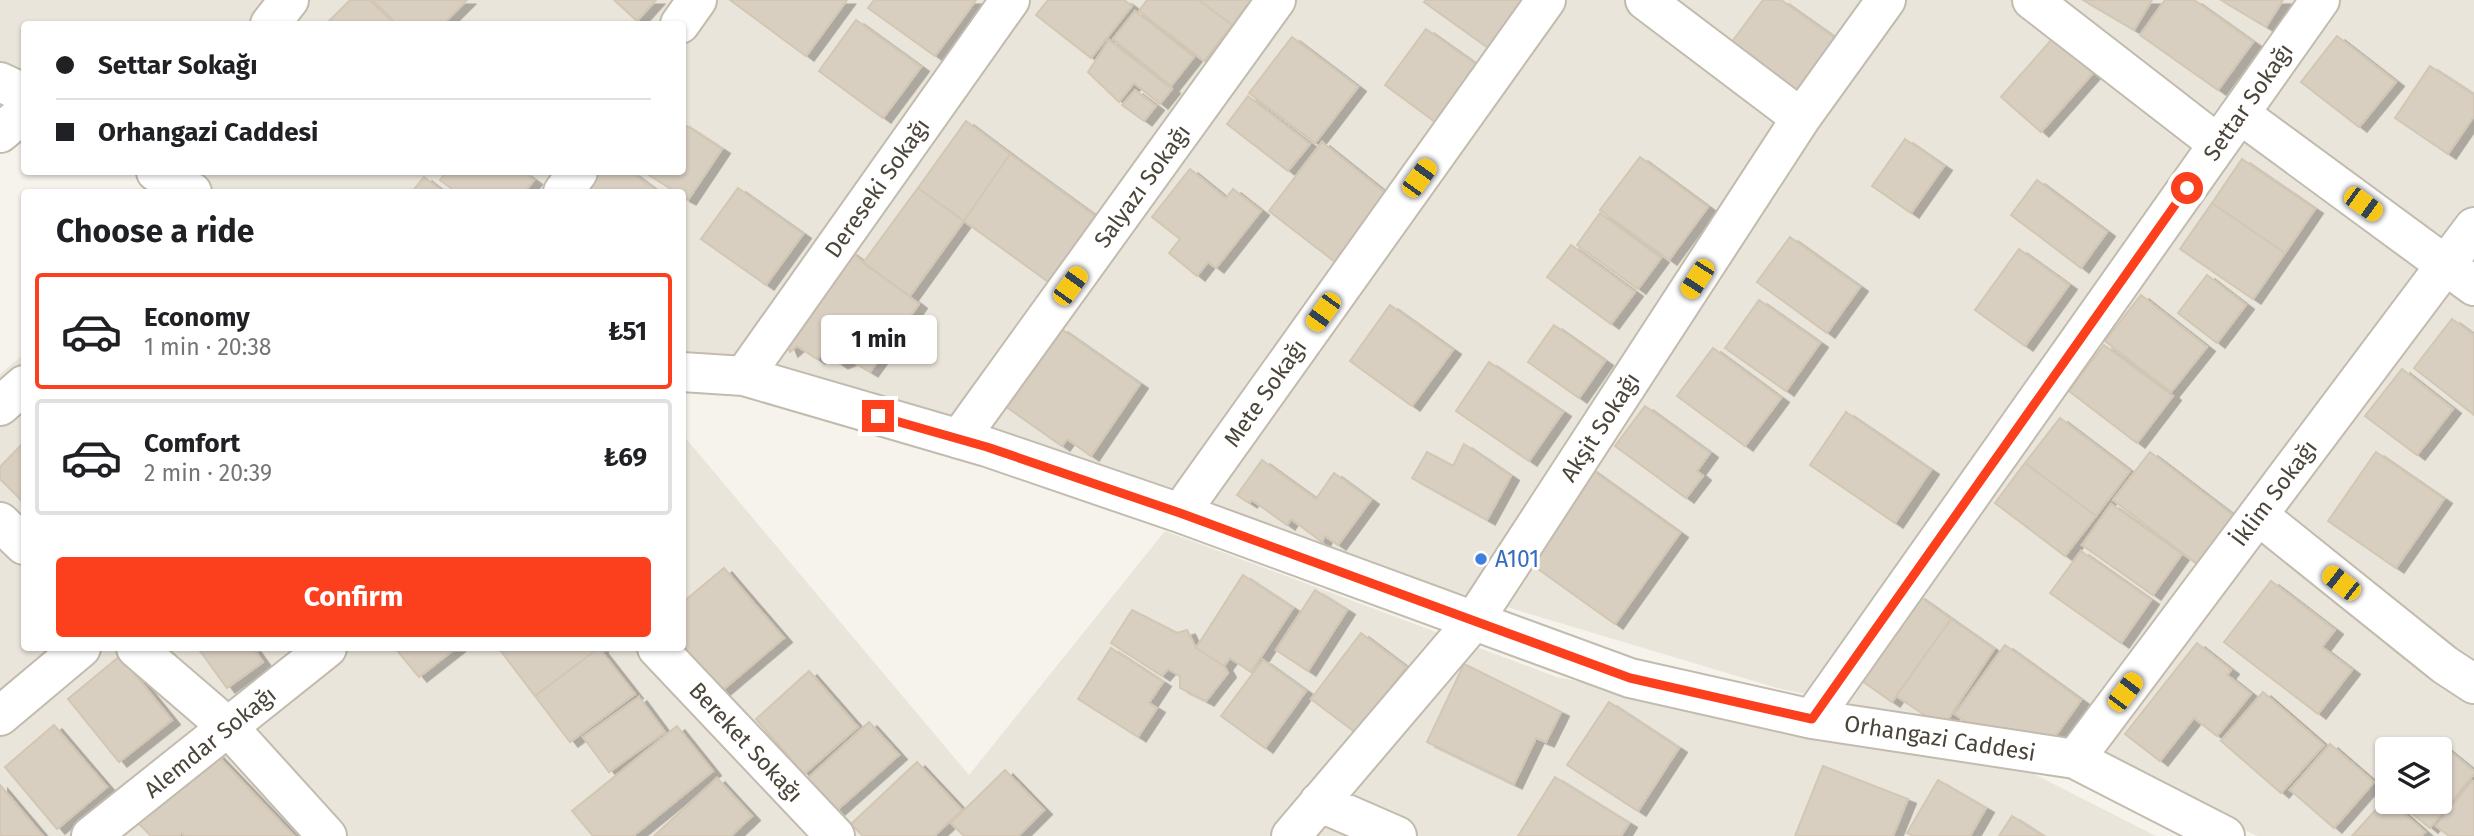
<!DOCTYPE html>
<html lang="en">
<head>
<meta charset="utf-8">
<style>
	body { margin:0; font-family:"Fira Sans",sans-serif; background:#f6f6f6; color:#202124; height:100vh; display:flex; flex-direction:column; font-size:26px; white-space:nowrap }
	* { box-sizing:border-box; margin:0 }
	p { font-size:23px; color:#757577 }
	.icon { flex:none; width:38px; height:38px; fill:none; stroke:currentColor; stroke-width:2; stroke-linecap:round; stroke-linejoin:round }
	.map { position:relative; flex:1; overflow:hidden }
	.drawer { position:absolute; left:21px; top:189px; width:665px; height:462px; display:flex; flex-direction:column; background:#fff; border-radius:7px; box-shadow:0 2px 5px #0004 }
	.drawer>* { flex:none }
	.top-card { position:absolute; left:21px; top:21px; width:665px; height:154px; border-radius:7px; box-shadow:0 2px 5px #0004; display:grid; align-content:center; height:154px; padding:0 35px; background:#fff }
	.controls { position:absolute; left:2375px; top:737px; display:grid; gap:14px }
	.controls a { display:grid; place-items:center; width:77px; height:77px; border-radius:7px; background:#fff; box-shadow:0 2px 5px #0004; font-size:35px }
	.end { position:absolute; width:32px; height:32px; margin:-16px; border:9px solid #fc3f1d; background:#fff; box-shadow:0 0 0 4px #fff }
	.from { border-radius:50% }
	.bubble { position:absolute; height:49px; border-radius:7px; background:#fff; box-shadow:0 2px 5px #0004; font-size:23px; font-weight:700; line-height:49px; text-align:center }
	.car { position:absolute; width:21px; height:42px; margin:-21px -10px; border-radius:9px; box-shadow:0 0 5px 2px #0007; background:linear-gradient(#f5c518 24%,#345 0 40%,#f5c518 0 76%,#345 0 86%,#f5c518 0) }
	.top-card b { display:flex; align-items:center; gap:24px; height:66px; font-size:26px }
	.top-card b+b { border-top:2px solid #e0e0e0 }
	.top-card i { width:18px; height:18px; background:#202124 }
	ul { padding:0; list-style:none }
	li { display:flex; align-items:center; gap:21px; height:116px; margin:0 14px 10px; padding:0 21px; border:4px solid #e0e0e0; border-radius:7px }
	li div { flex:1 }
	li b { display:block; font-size:26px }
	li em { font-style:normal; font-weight:700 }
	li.on { border-color:#fc3f1d }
	li>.icon { width:63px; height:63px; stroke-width:1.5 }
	h2 { padding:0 35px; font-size:32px; line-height:84px }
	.action { display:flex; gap:14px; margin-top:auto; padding:14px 35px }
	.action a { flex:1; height:80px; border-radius:7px; background:#fc3f1d; color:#fff; font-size:28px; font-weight:700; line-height:80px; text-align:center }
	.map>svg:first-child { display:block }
	.residential { fill:#eae5da; fill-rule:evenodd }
	.building { fill:#d8cfc1; stroke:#d3c7b4; stroke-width:2; filter:url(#shadow) }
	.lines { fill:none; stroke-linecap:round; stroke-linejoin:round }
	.street-casing { stroke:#c2bbae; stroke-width:42 }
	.street { stroke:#fff; stroke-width:38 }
	.route { stroke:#fc3f1d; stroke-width:9 }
	.shop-dot { fill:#3f7fe0; stroke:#fff; stroke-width:2.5 }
	.labels { text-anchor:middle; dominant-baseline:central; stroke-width:6; stroke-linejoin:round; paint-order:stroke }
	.street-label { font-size:23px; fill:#4b4439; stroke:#fff }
	.shop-label { font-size:23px; fill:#366cbe; stroke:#fff; text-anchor:start }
</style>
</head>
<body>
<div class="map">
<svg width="2474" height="836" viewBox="0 0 2474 836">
	<defs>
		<filter id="shadow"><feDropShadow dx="8" dy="4.5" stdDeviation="0" flood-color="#0004"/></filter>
	</defs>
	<rect width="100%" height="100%" fill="#f6f3ec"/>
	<path class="residential" d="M0,0H2474V836H2257L2082,753L1777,688L1220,521L683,353L682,192H203L166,172H682V24H24V90L0,76ZM2387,749H2440V802H2387Z
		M24,354V648H682L683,435L969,775L1165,531L1557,677L2016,765L2156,836H0V374Z"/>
	<path class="building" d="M350,0H370L395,24H326Z
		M372,0H467L443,24H397Z
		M614,0H656L637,21Z
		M730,0H847L806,56Z
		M874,0H976L935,56L868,8Z
		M1048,0H1124L1132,6L1091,58L1036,15Z
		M1147,0H1199L1232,25L1204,61L1139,11Z
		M1199,0H1251L1232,25Z
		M1426,0H1539L1498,55L1424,2Z
		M1763,0H1781L1839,41L1801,93L1731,43Z
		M2083,0H2152L2134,30Z
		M2165,0H2194L2253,42L2218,90L2140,35Z
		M2221,0H2283L2266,27Z
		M1135,11L1194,57L1171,86L1113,39Z
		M856,20L921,67L883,118L819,71Z
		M1426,29L1488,73L1446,130L1385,85Z
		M2337,36L2396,82L2359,127L2301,82Z
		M1292,37L1358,87L1315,143L1249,93Z
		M2053,38L2093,73L2041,132L2001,97Z
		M1109,40L1172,89L1160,104L1134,83L1119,102L1088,72Z
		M2430,66L2474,95V116L2448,154L2395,118Z
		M1135,90L1156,106L1144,121L1122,105Z
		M1248,96L1310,144L1288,171L1227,124Z
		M966,121L1010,154L964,221L918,188Z
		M682,123L722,149L688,200L682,197V192H676L644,172H682Z
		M1905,139L1944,166L1911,213L1872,186Z
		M1322,142L1388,195L1335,262L1269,211Z
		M1010,154L1102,221L1054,286L964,221Z
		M1640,157L1708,207L1669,260L1600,210Z
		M2242,159L2315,209L2285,253L2212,203Z
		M1190,169L1226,198L1233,189L1261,211L1216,268L1208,262L1197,276L1169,253L1180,239L1152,217Z
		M446,172H523L534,180L525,192H456L440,180Z
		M598,172H631L658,192H581Z
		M424,177L443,192H412Z
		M2037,180L2107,232L2081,268L2011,215Z
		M738,188L803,234L766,285L701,239Z
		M918,188L964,221L910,296L863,263Z
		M2212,203L2285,253L2253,299L2180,249Z
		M1600,213L1661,258L1638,289L1577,245Z
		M1790,237L1860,287L1827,333L1757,282Z
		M1571,245L1635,292L1611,324L1547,277Z
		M2019,249L2069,285L2025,346L1975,310Z
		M849,251L919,304L870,372L850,360L840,364L823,353L817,359L797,346L790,352L784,338Z
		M2207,275L2246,305L2217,343L2178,313Z
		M2141,295L2207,347L2171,392L2105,341Z
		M1759,300L1820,343L1786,391L1725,348Z
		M1390,305L1453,350L1412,406L1350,361Z
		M2452,319L2474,335V415L2414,368Z
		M1554,325L1605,361L1579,398L1528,362Z
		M1060,328L1140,384L1091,456L1067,439L1062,446L1005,406Z
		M2104,345L2173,396L2137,443L2069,391Z
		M1713,348L1781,398L1745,446L1677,396Z
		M1489,362L1563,412L1529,461L1456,411Z
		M2402,369L2453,409L2417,455L2365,416Z
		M1645,406L1710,453L1697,471L1703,476L1686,498L1615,446Z
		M1846,412L1931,470L1895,523L1810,465Z
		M2060,418L2130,471L2096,516L2025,463Z
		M24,442V503L0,479V467Z
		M1464,444L1511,476L1487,520L1412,478L1427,452L1453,466Z
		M2150,452L2234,516L2197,564L2113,500Z
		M2376,452L2444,499L2396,568L2328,521Z
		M1262,460L1316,499L1334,473L1371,500L1338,545L1325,536L1322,542L1291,519L1287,525L1252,500L1249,503L1237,495Z
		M2025,463L2096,516L2065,556L1995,503Z
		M1589,468L1680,533L1615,624L1524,559Z
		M2111,504L2182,554L2153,595L2082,545Z
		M2081,551L2151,600L2121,643L2050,593Z
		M724,568L784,638L719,693L682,648V603Z
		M1243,575L1293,608L1251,672L1230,658L1224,666L1196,648Z
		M2271,581L2335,630L2322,647L2352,670L2318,714L2224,642Z
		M1315,590L1347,610L1308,671L1276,650Z
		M1917,595L1951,619L1892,702L1858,678Z
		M1132,610L1177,633L1187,630L1196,648L1224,666L1228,673L1206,701L1180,688V676L1168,669L1162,676L1111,643Z
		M1951,619L1994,649L1943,727L1896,696Z
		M1361,633L1406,667L1356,733L1311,699Z
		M2197,643L2231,670L2227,675L2251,694L2217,736L2194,718L2160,761L2125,734Z
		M2005,645L2081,700L2044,752L1989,739L1955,714Z
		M198,648H253L263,662L227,688Z
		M395,648H456L419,677Z
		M503,648H599L535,696L500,650Z
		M599,648L635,694L570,742L535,696Z
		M1111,648L1163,682L1149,703L1157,708L1138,737L1078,699Z
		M120,656L172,720L119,762L68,699Z
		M1263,660L1306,691L1265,748L1221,716Z
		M1464,664L1561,712L1546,742L1536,738L1514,784L1427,742Z
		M809,671L858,727L804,774L756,719Z
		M2263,692L2324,745L2281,793L2221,741Z
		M639,697L665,732L609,772L583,737Z
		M1609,702L1679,748L1638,811L1567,765Z
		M869,722L899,755L837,810L808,778Z
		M54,725L107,787L57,829L5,767Z
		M677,726L713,771L633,836H593L572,811Z
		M2437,741L2474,771V774L2430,828L2398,802H2440V749H2430Z
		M2330,744L2374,782L2334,828L2290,790Z
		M216,754L294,836H185L182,833L178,836H151L138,823L158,804L160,806Z
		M917,762L962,810L934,836H863L851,824Z
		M1823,766L1908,799L1893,836H1795Z
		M1005,770L1044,810L1018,836H964L951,823Z
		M1555,777L1629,823L1621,836H1518Z
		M717,778L752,816L731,836H654Z
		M1938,780L1986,808L1970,836H1913L1907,833Z
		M2472,781L2474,782V836H2449L2436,826Z
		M0,785L43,836H0Z
		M2387,797V802H2391L2425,832L2421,836H2352Z
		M2012,816L2043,836H1999Z"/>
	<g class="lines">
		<defs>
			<path id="street" d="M1645,0L1801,118
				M2032,0L2218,144
				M270,24L289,0
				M680,24L697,0
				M0,82L24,93
				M2240,114L2474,286
				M0,133L24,113
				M156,172L192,192
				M563,192L578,172
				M682,372L744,376L987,447L1180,513L1630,678L1812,719L2075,759L2225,836
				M744,376L1010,0
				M0,406L24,385
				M959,439L1276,0
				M1180,513L1546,0
				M2258,515L2445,665L2474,684
				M0,522L24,545
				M136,648L229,728L327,836
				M657,648L835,836
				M0,716L81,648
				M1812,719L2320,0
				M2075,759L2474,227
				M1319,802L1397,836
				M91,836L327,648
				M1291,836L1473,622L1801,118L1886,0"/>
		</defs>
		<use href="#street" class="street-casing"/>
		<use href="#street" class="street"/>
	</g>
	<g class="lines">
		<path class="route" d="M878,416L987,447L1180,513L1630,678L1812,719L2187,188"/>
	</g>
	<circle class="shop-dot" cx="1481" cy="559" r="7"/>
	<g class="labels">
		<g class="street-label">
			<text transform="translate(2248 102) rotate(-55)">Settar Sokağı</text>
			<text transform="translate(1142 186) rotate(-54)">Salyazı Sokağı</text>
			<text transform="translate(877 188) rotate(-55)">Dereseki Sokağı</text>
			<text transform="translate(1265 393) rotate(-55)">Mete Sokağı</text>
			<text transform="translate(1600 427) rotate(-57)">Akşit Sokağı</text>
			<text transform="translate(2274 493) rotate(-53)">İklim Sokağı</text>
			<text transform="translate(1940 738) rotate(9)">Orhangazi Caddesi</text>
			<text transform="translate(210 742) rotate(-39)">Alemdar Sokağı</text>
			<text transform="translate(746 742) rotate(47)">Bereket Sokağı</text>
		</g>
		<g class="shop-label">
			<text x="1495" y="559">A101</text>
		</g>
	</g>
</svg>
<div class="controls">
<a><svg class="icon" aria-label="layers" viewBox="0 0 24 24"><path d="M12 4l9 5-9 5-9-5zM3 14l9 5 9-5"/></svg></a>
</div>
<i class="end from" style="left:2187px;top:188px"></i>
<i class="end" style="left:878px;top:416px"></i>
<div class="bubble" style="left:821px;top:315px;width:116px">1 min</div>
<i class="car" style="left:1419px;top:178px;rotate:36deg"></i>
<i class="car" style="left:2363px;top:204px;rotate:126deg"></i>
<i class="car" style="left:1697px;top:279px;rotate:213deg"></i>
<i class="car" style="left:1070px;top:286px;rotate:36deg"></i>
<i class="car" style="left:1323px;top:312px;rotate:216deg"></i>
<i class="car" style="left:2341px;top:583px;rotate:308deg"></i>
<i class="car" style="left:2125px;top:692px;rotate:37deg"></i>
<div class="top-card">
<b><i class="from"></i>Settar Sokağı</b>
<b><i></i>Orhangazi Caddesi</b>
</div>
<section class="drawer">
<h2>Choose a ride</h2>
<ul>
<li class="on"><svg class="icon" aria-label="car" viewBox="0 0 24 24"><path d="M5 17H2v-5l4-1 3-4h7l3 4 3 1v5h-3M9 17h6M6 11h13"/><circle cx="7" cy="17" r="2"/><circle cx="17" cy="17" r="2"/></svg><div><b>Economy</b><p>1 min · 20:38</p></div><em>₺51</em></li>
<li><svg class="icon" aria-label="car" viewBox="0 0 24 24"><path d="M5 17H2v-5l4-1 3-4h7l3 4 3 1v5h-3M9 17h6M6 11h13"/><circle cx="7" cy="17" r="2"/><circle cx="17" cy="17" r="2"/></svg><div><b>Comfort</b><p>2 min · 20:39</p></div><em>₺69</em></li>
</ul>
<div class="action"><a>Confirm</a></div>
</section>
</div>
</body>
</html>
